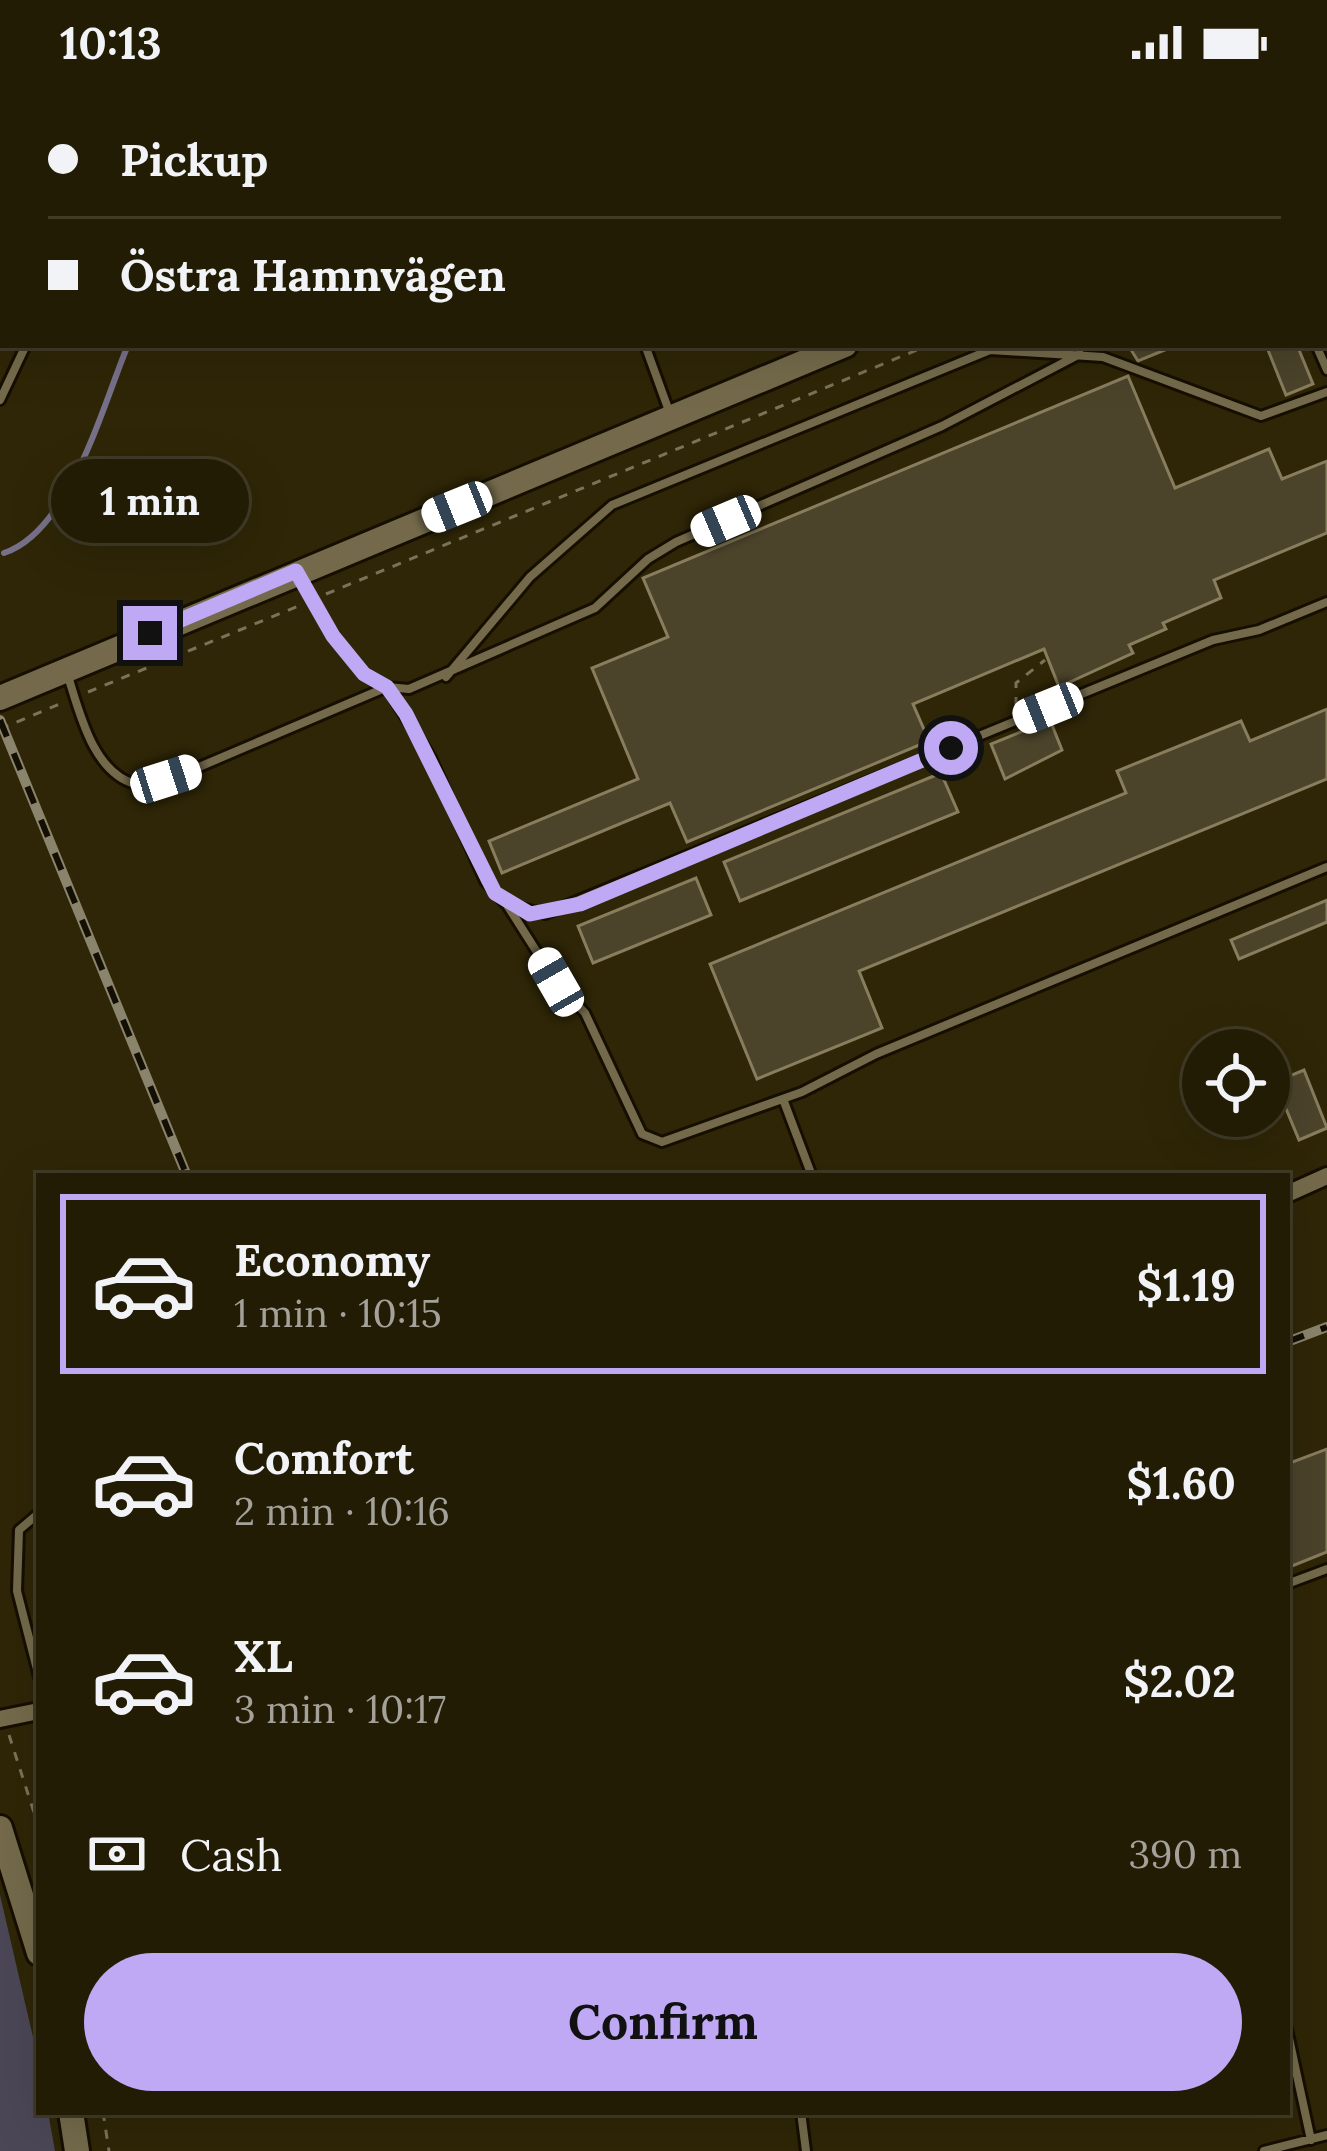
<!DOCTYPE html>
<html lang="en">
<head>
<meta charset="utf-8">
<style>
	body { margin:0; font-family:Lora,serif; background:#2b250f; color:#f1f3f6; height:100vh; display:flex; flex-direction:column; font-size:45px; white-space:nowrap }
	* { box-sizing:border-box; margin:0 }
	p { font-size:39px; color:#a3a19a }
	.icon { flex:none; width:66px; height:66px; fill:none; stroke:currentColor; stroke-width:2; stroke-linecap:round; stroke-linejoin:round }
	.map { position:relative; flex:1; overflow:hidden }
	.panel { position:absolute; left:36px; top:1089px; width:1254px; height:942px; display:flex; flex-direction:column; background:#231c05; border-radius:0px; box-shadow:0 12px 48px #0002,0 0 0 3px #403a27 }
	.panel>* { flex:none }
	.guide { position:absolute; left:0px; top:0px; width:1329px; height:264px; box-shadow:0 12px 48px #0002,0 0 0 3px #403a27; display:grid; align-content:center; height:264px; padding:0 48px; background:#231c05 }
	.fabs { position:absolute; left:1182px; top:945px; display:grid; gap:24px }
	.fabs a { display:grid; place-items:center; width:108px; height:108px; border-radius:50%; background:#231c05; box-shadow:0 12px 48px #0002,0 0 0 3px #403a27; font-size:60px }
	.end { position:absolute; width:54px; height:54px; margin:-27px; border:15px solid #bfa9f4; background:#111; box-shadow:0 0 0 6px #111 }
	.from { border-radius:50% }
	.bubble { position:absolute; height:84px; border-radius:42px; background:#231c05; box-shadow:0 12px 48px #0002,0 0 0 3px #403a27; font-size:39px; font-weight:700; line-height:84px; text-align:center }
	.car { position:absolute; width:36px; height:72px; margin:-36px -18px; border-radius:15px; box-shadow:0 0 9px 3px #0007; background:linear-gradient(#fff 24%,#345 0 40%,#fff 0 76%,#345 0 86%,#fff 0) }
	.guide b { display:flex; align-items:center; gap:42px; height:114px; font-size:45px }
	.guide b+b { border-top:3px solid #403a27 }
	.guide i { width:30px; height:30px; background:#f1f3f6 }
	ul { padding:21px 0 0; list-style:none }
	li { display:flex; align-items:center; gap:36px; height:180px; margin:0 24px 18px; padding:0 24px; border:6px solid transparent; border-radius:0px }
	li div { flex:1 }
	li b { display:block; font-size:45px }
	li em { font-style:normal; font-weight:700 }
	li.active { border-color:#bfa9f4 }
	li>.icon { width:108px; height:108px; stroke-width:1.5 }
	.pay { display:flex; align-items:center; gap:30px; height:132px; padding:0 48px; font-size:45px }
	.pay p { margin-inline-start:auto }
	.primary-button { display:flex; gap:24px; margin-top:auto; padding:24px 48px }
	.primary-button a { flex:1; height:138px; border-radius:72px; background:#bfa9f4; color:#111; font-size:48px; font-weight:700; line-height:138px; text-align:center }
	.status { display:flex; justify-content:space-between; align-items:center; height:84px; padding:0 60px; background:#231c05; direction:ltr }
	.status svg { height:33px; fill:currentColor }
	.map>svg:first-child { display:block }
	.green { fill:#4b4757 }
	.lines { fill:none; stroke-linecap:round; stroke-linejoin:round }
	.stream { stroke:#77708a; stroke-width:6 }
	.building { fill:#4b432a; stroke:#887d5d; stroke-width:3 }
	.lane-casing { stroke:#160f00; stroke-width:14 }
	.street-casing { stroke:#160f00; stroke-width:22 }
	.secondary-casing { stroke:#160f00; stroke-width:30 }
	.path { stroke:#7a7259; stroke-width:3; stroke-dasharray:9 9; stroke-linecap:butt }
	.lane { stroke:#746a4b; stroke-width:8 }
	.street { stroke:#746a4b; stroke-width:16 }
	.secondary { stroke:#746a4b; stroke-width:24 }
	.rail-casing { stroke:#8b846c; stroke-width:10 }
	.rail { stroke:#130f04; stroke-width:6; stroke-dasharray:18; stroke-linecap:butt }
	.route { stroke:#bfa9f4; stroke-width:15 }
</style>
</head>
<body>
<div class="status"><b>10:13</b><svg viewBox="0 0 49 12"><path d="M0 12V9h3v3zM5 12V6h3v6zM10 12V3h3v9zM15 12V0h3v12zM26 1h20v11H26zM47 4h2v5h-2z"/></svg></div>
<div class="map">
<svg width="1327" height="2067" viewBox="0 0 1327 2067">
	<rect width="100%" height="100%" fill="#2f2607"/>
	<path class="green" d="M0,1811L39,1979V2028H48L55,2067H0Z"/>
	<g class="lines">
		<path class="stream" d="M192,0L197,3
			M4,469C70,447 102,323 128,261"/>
	</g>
	<path class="building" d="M1128,261H1177L1138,277Z
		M1266,261H1297L1313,300L1286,311Z
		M1128,292L1175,404L1269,365L1282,395L1327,377V449L1214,496L1221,514L1163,539L1166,545L1129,561L1133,569L1059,603L1044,565L913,620L929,657L687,758L670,719L502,789L489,757L638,695L592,584L668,553L643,494Z
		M1327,625V695L859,887L882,944L757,995L710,880L1126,709L1117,687L1241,637L1250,657Z
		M1050,636L1062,666L1005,695L991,660Z
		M941,689L958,728L740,817L724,778Z
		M696,794L711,831L593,879L578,842Z
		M1327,816V838L1239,875L1231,856Z
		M1304,986L1327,1044L1299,1056L1275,998Z
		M1327,1365V1468L1287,1484V1380Z"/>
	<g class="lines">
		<defs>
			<path id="lane" d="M0,110L3,112
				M1326,136L1327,135
				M645,261L669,327
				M1316,261L1327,286
				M0,316L26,261
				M299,492L333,552L364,589L387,603L409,605L595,524L648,475L676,458L942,342L1080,270
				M67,589C79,626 92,688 135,700L192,686L387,603L431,674L485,797L506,820L545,830L1213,556L1259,546L1327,518
				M446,593L530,493L612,421L990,266L1103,273L1261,332L1327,308
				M507,821L556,898L585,929L642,1050L662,1058L802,1008L876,970L1327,783
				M783,1015L812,1092
				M39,1429L19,1446L17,1507L39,1593
				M1287,1500L1327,1485
				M1287,1945L1311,2056
				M801,2028L806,2067
				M1264,2067L1327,2051"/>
			<path id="street" d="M1287,1110L1327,1092
				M0,1635L39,1627"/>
			<path id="secondary" d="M1326,61L1327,60
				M0,614L845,261
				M0,1744L39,1869
				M71,2028L77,2067"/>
		</defs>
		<use href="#lane" class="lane-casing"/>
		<use href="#street" class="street-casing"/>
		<use href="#secondary" class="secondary-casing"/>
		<path class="path" d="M1326,91H1327
			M326,510L929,261
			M88,608L301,521
			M1016,622V599L1045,576
			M0,645L62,619
			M9,1651L39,1744
			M103,2028L109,2067"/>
		<use href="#lane" class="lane"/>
		<use href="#street" class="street"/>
		<use href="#secondary" class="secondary"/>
		<defs>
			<path id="rail" d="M0,636L187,1092
				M1287,1258L1327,1243"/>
		</defs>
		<use href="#rail" class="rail-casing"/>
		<use href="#rail" class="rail"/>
	</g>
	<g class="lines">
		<path class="route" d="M150,549L296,487L333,552L364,590L387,603L406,630L495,809L530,830L580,820L951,664"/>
	</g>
</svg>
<div class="fabs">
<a><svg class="icon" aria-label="locate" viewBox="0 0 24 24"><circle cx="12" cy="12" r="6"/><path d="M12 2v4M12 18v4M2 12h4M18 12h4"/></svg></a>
</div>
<i class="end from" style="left:951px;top:664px"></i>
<i class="end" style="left:150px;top:549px"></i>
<div class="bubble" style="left:51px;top:375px;width:198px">1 min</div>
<i class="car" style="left:457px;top:423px;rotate:248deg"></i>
<i class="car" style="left:726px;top:437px;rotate:247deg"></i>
<i class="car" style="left:1048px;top:624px;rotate:248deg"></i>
<i class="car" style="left:166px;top:695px;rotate:72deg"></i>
<i class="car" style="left:556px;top:898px;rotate:330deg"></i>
<div class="guide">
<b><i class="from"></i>Pickup</b>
<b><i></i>Östra Hamnvägen</b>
</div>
<section class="panel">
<ul>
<li class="active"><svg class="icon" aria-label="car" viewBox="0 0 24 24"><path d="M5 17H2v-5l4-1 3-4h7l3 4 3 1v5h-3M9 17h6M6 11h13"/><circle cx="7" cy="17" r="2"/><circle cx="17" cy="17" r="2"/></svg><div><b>Economy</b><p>1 min · 10:15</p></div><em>$1.19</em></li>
<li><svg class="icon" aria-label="car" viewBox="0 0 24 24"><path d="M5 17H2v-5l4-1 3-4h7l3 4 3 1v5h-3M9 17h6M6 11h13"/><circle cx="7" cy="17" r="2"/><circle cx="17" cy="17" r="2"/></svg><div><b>Comfort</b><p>2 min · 10:16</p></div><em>$1.60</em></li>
<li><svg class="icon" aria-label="car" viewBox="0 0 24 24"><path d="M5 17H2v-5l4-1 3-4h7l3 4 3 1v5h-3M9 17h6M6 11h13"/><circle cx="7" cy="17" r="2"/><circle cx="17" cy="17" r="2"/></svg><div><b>XL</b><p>3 min · 10:17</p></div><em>$2.02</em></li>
</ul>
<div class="pay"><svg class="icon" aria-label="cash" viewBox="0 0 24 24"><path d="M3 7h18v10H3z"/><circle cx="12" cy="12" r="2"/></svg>Cash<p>390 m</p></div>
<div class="primary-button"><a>Confirm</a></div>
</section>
</div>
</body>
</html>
